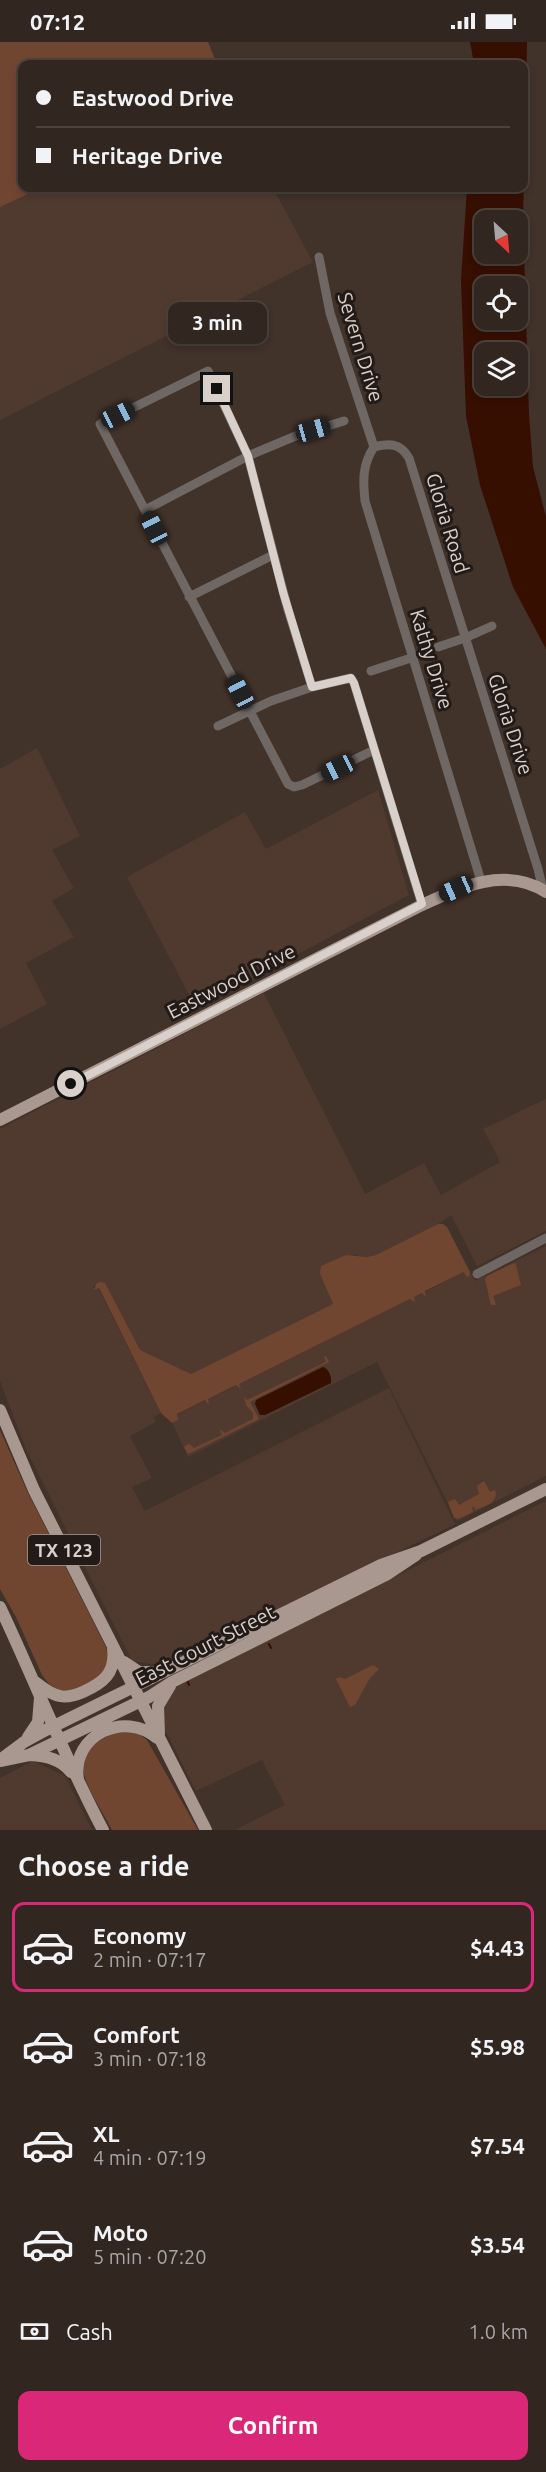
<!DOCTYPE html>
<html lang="en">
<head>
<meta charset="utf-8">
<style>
	body { margin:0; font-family:Ubuntu,sans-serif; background:#3d322d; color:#f1f3f6; height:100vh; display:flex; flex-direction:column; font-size:22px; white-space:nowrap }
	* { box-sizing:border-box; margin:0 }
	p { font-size:20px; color:#a8a5a5 }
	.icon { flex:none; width:33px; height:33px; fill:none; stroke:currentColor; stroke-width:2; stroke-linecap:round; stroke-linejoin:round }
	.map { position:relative; height:1788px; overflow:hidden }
	.panel { display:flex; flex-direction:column; background:#312620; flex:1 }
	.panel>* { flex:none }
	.top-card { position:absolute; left:18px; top:18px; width:510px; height:132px; border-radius:12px; box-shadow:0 3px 9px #0003,0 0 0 2px #4c433e; display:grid; align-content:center; height:132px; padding:0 18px; background:#312620 }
	.needle { width:39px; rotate:154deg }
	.buttons { position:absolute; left:474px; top:168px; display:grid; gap:12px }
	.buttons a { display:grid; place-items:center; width:54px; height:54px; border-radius:12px; background:#312620; box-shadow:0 3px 9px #0003,0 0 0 2px #4c433e; font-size:30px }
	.end { position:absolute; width:27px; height:27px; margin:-14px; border:8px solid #dad0cb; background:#111; box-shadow:0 0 0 3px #111 }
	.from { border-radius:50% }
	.bubble { position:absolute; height:42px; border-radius:12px; background:#312620; box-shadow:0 3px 9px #0003,0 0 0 2px #4c433e; font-size:20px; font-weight:700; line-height:42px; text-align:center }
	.car { position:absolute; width:18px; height:36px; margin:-18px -9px; border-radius:8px; box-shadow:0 0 4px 2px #0007; background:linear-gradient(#222 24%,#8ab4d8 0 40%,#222 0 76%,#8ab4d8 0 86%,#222 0) }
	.top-card b { display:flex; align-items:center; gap:21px; height:57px; font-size:22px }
	.top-card b+b { border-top:2px solid #4c433e }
	.top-card i { width:15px; height:15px; background:#f1f3f6 }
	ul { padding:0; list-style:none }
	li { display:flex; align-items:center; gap:18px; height:90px; margin:0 12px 9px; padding:0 6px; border:3px solid transparent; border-radius:12px }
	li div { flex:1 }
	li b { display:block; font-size:22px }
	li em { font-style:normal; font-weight:700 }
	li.on { border-color:#db2777 }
	li>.icon { width:54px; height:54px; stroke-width:1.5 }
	h2 { padding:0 18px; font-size:27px; line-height:72px }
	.pay { display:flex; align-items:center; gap:15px; height:66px; padding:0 18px; font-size:22px }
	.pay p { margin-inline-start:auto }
	.action { display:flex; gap:12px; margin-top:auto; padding:12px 18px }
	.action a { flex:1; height:69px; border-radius:12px; background:#db2777; color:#fff; font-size:24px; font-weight:700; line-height:69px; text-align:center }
	.status { display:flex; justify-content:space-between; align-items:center; height:42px; padding:0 30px; background:#312620; direction:ltr }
	.status svg { height:16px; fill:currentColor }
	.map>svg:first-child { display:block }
	.built { fill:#503a30 }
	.green { fill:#714631 }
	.water { fill:#360f00; fill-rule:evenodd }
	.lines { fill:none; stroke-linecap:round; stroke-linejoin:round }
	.stream { stroke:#360f00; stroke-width:2 }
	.minor { stroke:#6f6763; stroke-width:9 }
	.major { stroke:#a89890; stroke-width:12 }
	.route { stroke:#dad0cb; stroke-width:8 }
	.labels { text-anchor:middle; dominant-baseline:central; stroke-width:6; stroke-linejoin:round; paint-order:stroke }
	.shield { fill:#221b18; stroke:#a39a95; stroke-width:1.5 }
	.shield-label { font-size:18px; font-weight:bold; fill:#dad0cb }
	.street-label { font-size:20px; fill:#dad0cb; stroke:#221b18 }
</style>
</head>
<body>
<div class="status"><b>07:12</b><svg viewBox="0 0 49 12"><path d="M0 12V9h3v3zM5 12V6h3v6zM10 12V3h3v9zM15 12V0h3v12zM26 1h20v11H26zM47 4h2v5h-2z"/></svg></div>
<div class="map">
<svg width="546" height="1788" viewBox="0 0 546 1788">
	<rect width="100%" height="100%" fill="#41322a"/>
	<path class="built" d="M41,146H273L313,220L0,378V165Z
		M37,706L80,794L52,808L74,846L52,859L74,895L26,921L47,962L0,987V727Z
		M378,748L409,853L196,966L127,835L245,770L266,807Z
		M264,951L365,1152L424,1121L441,1153L500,1120L483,1087L546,1057V1189L477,1224L451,1173L438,1182L376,1213L367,1215L354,1213L320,1232L333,1262L191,1332L140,1308L96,1242L94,1244L93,1246H98L161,1371L154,1375L156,1380L130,1394L152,1436L132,1445L145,1469L389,1346L455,1482L165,1624L132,1619L26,1407L0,1339V1087Z
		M546,1204V1434L457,1479L377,1320L188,1415L170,1376L469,1228L475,1239Z
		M546,1459V1788H235L285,1763L262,1718L196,1749L161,1680L160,1676L169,1648Z
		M33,1719L65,1734L92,1788H0V1736Z"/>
	<path class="green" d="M0,0H208L217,22H22V146H41L0,165Z
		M438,1182H443L447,1185L470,1230L469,1234L467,1235L464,1230L425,1249L426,1255L422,1251L414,1255L415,1260L410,1257L239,1342L241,1347L236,1343L208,1357L209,1363L205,1358L177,1372L178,1378L172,1381L161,1371L99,1246L94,1248L96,1242L100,1240L105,1241L140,1308L191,1332L333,1262L320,1232L321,1224L346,1213L367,1215L376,1213Z
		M514,1221L516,1223L521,1243L493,1254L496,1263H491L485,1237L487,1234Z
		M326,1314L329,1320L250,1360L259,1377L188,1412L184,1405L189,1402L194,1406L222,1393L220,1387L225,1391L253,1377V1371L246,1363L244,1354L247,1358L326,1320L324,1315Z
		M0,1388L27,1449L106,1605L108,1616L105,1628L96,1638L73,1649L59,1648L49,1642L42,1633L16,1575L0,1547Z
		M484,1439L490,1450L495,1448C499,1461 485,1464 475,1468L474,1465H472L473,1470L458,1477L454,1476L448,1460L455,1457L459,1463L479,1452L477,1444Z
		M373,1623L379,1627L370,1636L355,1663L350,1665L336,1637L339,1635L345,1637Z
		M123,1688L135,1689L147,1698L198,1788H112C89,1744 56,1710 123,1688Z"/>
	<path class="water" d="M470,0H527L523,177L529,373L533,425L546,475V607L513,545L480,443L466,374L461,238L467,146H524V22H474ZM484,178H518V212H484ZM484,244H518V278H484ZM484,310H518V344H484Z
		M323,1325C329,1327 332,1335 331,1341L265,1373H260L255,1362L256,1358Z"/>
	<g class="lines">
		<path class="stream" d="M269,1602L271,1606
			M188,1640L189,1643"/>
		<path class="minor" d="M319,215L330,271L374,405
			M374,405C390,401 400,401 409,416L538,827L543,848
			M374,405C362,423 363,439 365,459L481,839
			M145,468L248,414L298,393L344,379
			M189,555L273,513
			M438,605L465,596L492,584
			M371,629L411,616
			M312,645L288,568L248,414L208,329L100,382L288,742L294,745L302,743L374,708
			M218,684L271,659L312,645L351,636L354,641L422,863
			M477,1232L546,1196"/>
		<path class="major" d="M0,1078L422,863C460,845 506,824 546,850
			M0,1368L34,1448L206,1788
			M0,1565C35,1639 64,1715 103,1788
			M124,1620L139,1630H160
			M35,1640C42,1645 51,1653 60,1654C68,1656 76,1653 83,1650C103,1641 116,1631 113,1607
			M159,1692L158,1664L170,1644
			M28,1695L38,1680L40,1656
			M30,1713C46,1714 61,1717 71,1730
			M0,1718L24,1700L46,1688L381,1523L421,1509L546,1447
			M0,1719L29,1713L149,1655L172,1640L386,1533L416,1513
			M78,1737C71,1693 125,1668 157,1696"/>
	</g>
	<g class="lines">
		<path class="route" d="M71,1042L422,862L354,641L351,636L312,645L283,550L248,414L217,347"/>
	</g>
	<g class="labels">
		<rect class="shield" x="28" y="1493" width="72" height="30" rx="4.5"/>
		<g class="shield-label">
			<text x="64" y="1508">TX 123</text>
		</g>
		<g class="street-label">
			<text transform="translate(361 305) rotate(73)">Severn Drive</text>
			<text transform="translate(448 481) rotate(73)">Gloria Road</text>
			<text transform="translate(432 617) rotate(73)">Kathy Drive</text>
			<text transform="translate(511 682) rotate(72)">Gloria Drive</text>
			<text transform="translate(231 939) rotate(-27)">Eastwood Drive</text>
			<text transform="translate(205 1603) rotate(-27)">East Court Street</text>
		</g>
	</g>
</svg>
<div class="buttons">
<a><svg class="needle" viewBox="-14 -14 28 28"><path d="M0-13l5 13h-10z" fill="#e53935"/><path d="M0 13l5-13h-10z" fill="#a8a5a5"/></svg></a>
<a><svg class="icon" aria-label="locate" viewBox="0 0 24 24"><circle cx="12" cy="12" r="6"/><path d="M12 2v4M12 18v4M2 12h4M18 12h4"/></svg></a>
<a><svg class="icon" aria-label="layers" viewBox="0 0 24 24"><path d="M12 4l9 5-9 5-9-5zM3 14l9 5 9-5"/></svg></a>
</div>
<i class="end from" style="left:71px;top:1042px"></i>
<i class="end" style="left:217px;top:347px"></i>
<div class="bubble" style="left:168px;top:260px;width:99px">3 min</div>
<i class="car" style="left:118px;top:373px;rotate:64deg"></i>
<i class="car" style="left:313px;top:388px;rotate:74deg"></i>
<i class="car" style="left:154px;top:486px;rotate:333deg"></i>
<i class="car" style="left:240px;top:650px;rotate:332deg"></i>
<i class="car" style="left:338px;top:726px;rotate:244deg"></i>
<i class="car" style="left:456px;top:847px;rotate:246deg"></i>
<div class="top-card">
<b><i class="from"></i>Eastwood Drive</b>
<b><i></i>Heritage Drive</b>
</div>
</div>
<section class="panel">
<h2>Choose a ride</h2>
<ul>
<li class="on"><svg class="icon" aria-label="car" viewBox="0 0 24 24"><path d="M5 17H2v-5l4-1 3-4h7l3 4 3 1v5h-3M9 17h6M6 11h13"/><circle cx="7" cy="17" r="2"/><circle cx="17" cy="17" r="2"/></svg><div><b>Economy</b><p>2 min · 07:17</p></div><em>$4.43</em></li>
<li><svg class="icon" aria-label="car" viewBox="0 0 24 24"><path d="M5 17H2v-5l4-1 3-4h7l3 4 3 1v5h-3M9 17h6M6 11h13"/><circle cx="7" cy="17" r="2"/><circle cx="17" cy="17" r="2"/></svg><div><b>Comfort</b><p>3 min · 07:18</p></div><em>$5.98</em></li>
<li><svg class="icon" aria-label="car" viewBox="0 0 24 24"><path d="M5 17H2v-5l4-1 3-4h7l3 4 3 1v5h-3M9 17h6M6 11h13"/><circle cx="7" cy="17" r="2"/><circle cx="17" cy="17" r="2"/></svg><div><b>XL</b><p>4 min · 07:19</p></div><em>$7.54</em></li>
<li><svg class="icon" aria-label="car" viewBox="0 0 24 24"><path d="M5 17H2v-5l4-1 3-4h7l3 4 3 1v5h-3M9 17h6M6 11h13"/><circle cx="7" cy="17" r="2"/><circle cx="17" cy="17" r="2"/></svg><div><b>Moto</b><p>5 min · 07:20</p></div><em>$3.54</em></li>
</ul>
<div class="pay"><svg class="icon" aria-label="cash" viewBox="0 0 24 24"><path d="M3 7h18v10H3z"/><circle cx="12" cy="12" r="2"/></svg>Cash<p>1.0 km</p></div>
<div class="action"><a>Confirm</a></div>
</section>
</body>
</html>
